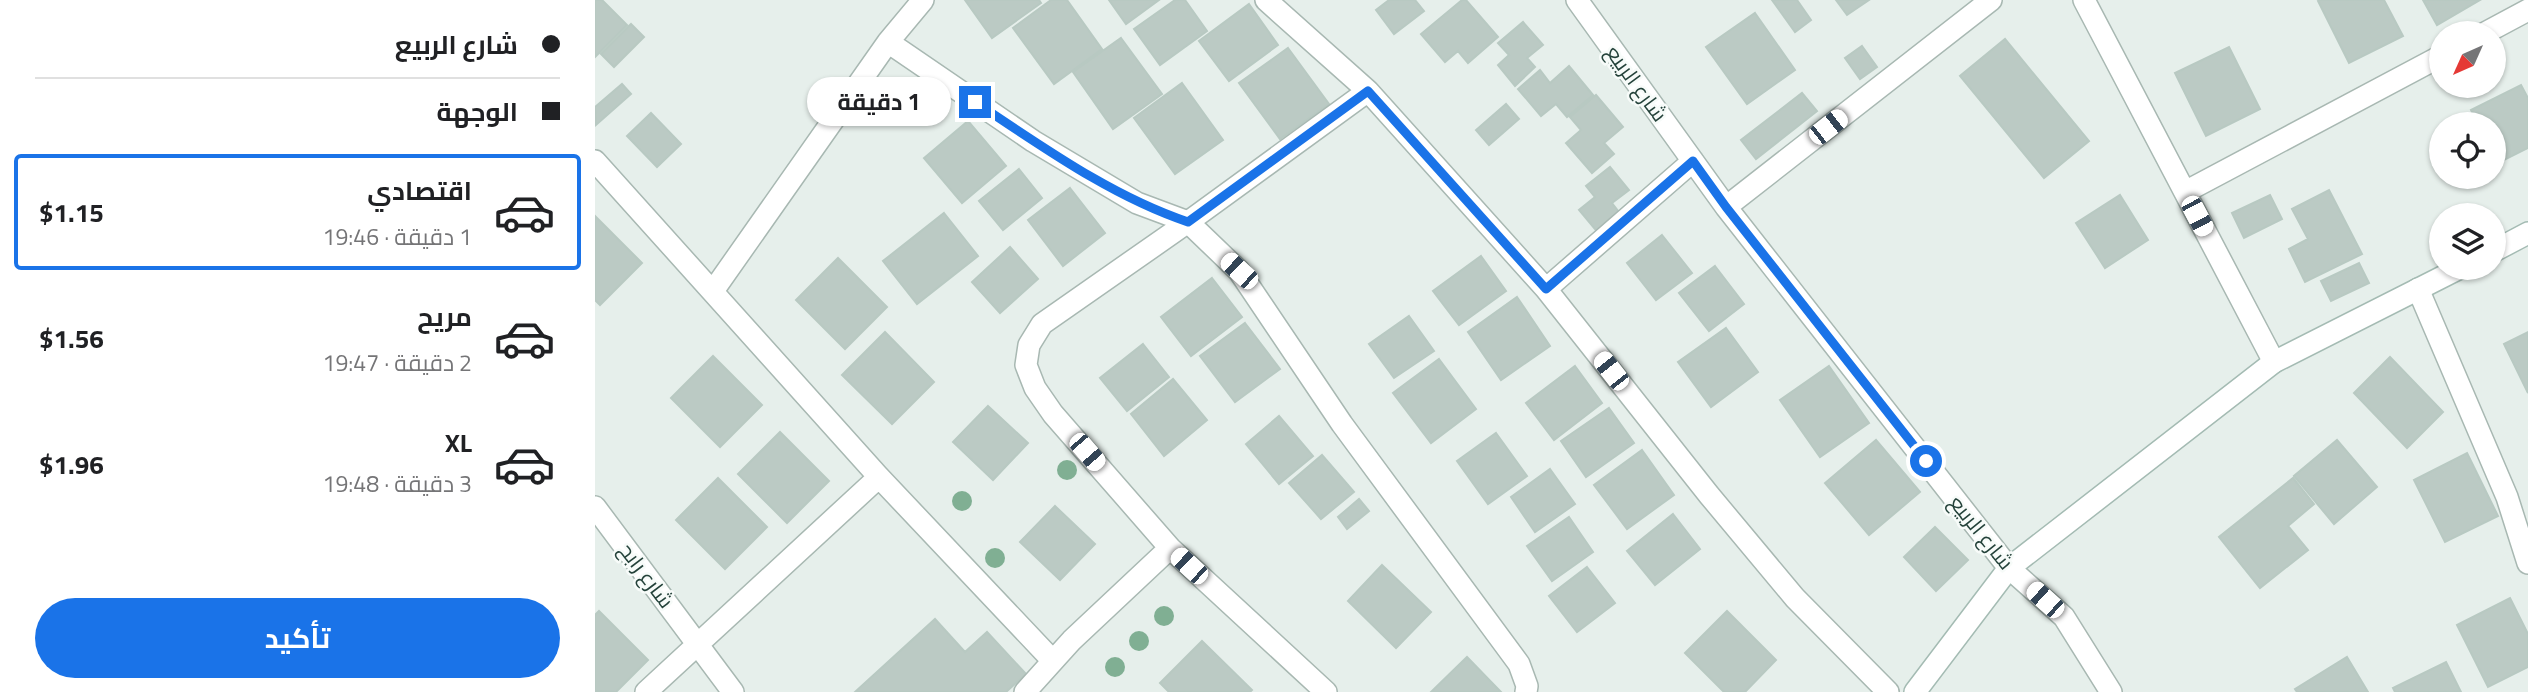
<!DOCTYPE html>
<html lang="ar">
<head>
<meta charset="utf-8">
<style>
	body { margin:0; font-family:"Titillium Web",Cairo,sans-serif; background:#f2f2f2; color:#202124; direction:rtl; height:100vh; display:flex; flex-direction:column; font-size:26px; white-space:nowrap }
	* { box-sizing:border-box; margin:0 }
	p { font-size:23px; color:#757577 }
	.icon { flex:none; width:38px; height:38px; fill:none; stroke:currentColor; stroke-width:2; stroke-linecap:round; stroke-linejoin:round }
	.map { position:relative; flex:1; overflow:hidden; direction:ltr }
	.side { display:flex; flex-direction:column; background:#fff; width:595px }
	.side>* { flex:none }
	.hud { display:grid; align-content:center; height:154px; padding:0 35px; background:#fff }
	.needle { width:46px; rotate:225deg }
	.tools { position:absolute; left:1834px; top:21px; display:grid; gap:14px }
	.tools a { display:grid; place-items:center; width:77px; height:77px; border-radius:50%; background:#fff; box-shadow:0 2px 5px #0004; font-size:35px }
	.end { position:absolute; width:32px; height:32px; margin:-16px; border:9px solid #1a73e8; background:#fff; box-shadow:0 0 0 4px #fff }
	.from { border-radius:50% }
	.bubble { position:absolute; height:49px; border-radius:24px; background:#fff; box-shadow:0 2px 5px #0004; font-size:23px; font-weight:700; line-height:49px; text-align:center; direction:rtl }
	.car { position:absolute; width:21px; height:42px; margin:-21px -10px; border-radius:9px; box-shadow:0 0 5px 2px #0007; background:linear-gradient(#fff 24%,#345 0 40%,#fff 0 76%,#345 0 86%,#fff 0) }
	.hud b { display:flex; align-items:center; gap:24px; height:66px; font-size:26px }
	.hud b+b { border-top:2px solid #e0e0e0 }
	.hud i { width:18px; height:18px; background:#202124 }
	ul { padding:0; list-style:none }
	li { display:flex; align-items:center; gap:21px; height:116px; margin:0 14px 10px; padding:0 21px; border:4px solid transparent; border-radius:7px }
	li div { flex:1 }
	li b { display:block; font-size:26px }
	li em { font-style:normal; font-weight:700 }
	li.active { border-color:#1a73e8 }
	li>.icon { width:63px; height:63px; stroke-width:1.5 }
	.primary-button { display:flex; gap:14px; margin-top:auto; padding:14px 35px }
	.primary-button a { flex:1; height:80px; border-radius:42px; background:#1a73e8; color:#fff; font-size:28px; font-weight:700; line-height:80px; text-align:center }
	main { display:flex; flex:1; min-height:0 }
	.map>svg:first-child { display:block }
	.building { fill:#bbcac4; stroke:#b8c9c2; stroke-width:2 }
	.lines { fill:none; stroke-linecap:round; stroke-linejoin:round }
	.street-casing { stroke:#a8b8b2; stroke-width:24 }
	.secondary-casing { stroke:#a4bbb3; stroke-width:24 }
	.street { stroke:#fff; stroke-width:21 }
	.secondary { stroke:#fff; stroke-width:21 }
	.tree { fill:#80af93 }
	.route { stroke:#1a73e8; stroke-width:9 }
	.labels { text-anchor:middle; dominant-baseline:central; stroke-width:5; stroke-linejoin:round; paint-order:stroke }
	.street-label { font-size:21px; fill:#24423a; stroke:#f7fbf9 }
</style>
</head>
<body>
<main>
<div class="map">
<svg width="1933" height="692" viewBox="0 0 1933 692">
	<rect width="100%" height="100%" fill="#e6efeb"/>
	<path class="building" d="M0,0H7L32,25L0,57Z
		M370,0H444L446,3L397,38Z
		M456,0H472L507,49L459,84L418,28Z
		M514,0H564L531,24Z
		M580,0H590L612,31L565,65L539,29Z
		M794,0H820L829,11L799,34L781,10Z
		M867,0H871L903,37L873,63L863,51L850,62L826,34Z
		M1177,0H1202L1216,20L1200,32Z
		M1241,0H1274L1252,15Z
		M1725,0H1789L1808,36L1754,63L1723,1Z
		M1828,0H1885L1842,25Z
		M654,4L683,45L634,81L604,41Z
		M1160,13L1200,70L1152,104L1111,47Z
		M928,22L948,45L932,58L940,67L920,86L903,65L914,55L903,43Z
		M36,24L49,37L19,67L6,54Z
		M526,38L567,94L518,129L478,72Z
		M1410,39L1494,141L1449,178L1365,76Z
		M1267,46L1282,67L1265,79L1250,58Z
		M1634,47L1665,109L1611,136L1580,73Z
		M693,48L734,104L685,139L644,83Z
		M974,66L998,95L972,117L961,104L946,116L923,89L945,70L955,83Z
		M587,83L628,140L580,174L539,118Z
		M27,84L36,94L1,125L0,107Z
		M1926,85L1933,98V148L1903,163L1899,155V124H1883L1876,110Z
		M1207,93L1222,111L1161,159L1146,140Z
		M1001,95L1028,127L1009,143L1019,154L997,173L971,143L986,130L975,117Z
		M911,104L924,119L894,145L881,130Z
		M56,113L86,144L62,167L32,136Z
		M373,121L411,166L367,203L329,158Z
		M1015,167L1034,190L1017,203L1027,216L1005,235L984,210L1000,197L991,186Z
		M424,169L447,198L408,230L384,201Z
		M475,188L510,233L468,266L433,220Z
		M1734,190L1767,254L1710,282L1694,249L1713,239L1697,209Z
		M1525,195L1553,240L1510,268L1481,223Z
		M1675,195L1687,219L1649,238L1637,213Z
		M349,213L383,256L322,304L288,261Z
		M0,216L47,263L5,305L0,300Z
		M1067,235L1097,273L1061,300L1032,263Z
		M415,247L443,279L405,313L377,282Z
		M886,256L911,291L864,325L838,291Z
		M243,258L292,307L250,349L201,300Z
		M1764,263L1774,283L1736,301L1726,281Z
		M1120,266L1149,304L1114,331L1084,293Z
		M617,278L647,317L596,356L566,317Z
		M922,297L955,346L906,380L873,332Z
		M814,316L839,351L799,378L774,344Z
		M650,323L685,369L640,402L605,356Z
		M1131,328L1163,372L1116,407L1083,362Z
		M290,332L339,382L297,424L247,375Z
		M1933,332V393L1909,344Z
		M548,344L574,377L532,411L505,378Z
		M118,356L167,405L125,447L76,398Z
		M1795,357L1848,412L1812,448L1759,393Z
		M844,359L881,409L836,443L798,393Z
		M980,366L1007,403L959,440L931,403Z
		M1234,366L1274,423L1225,457L1185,400Z
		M578,379L612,420L569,456L536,414Z
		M393,406L433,443L398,480L358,442Z
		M1014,408L1039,443L991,477L966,441Z
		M684,416L718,456L684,484L651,444Z
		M185,432L234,481L192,523L143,474Z
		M901,433L932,476L893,504L862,461Z
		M1281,440L1325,492L1274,535L1230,483Z
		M1742,440L1782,487L1739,524L1699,476Z
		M1047,450L1079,495L1032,529L999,485Z
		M1872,453L1903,516L1850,542L1819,480Z
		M727,455L759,492L726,519L694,483Z
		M955,469L980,504L940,532L916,497Z
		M123,478L172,527L130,569L81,520Z
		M1698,478L1719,504L1693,526L1713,550L1665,588L1624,537Z
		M764,499L774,511L752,529L743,517Z
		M460,506L500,544L465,580L425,542Z
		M1078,514L1105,549L1060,585L1032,551Z
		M974,517L998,552L957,581L932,546Z
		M1340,527L1373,560L1341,591L1309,557Z
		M787,565L836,612L801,648L753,601Z
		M992,567L1020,603L982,632L954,596Z
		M1915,598L1933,634V667L1893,687L1862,625Z
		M4,611L53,660L21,692L0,691V615Z
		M1132,611L1181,660L1150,692H1129L1090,653Z
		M340,619L370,652L392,632L431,674L411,692H260Z
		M607,641L657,690L655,692H574L565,683Z
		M872,657L906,692H836Z
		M1752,657L1773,692H1702L1700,689Z
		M1851,662L1866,692H1800L1798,688Z"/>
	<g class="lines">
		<defs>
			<path id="street" d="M671,0L773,91L951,289L1114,495L1200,598L1293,692
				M982,0L1131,207L1414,568L1469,617L1516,692
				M1489,0L1679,362
				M1890,33L1933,10
				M293,42L438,141L542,203L593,222L644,271L747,424L924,664L932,686L931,692
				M0,161L284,477L458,661L477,640L575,548
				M1590,192L1846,56
				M1131,207L1396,0
				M951,289L1098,161
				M1823,289L1912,497L1933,563
				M118,291L293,42L328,0
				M0,507L138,692
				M51,692L284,477
				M430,692L458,661
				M731,692L575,548L458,414L440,388L431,365L434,345L447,324L593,222L773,91"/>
			<path id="secondary" d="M1899,251L1933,233
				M1320,692L1414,568L1679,362L1865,268"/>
		</defs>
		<use href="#street" class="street-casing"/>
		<use href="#secondary" class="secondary-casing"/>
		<use href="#street" class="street"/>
		<use href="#secondary" class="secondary"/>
	</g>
	<g class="tree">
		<circle cx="472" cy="470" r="10"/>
		<circle cx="367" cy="501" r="10"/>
		<circle cx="400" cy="558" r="10"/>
		<circle cx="569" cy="616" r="10"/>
		<circle cx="544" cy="641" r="10"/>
		<circle cx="520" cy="667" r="10"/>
	</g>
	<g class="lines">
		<path class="route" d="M380,102C448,147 516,196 593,222L773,91L951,289L1098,161L1131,207L1331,461"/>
	</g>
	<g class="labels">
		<g class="street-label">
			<text transform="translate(1042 83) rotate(54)">شارع الربيع</text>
			<text transform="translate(1387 532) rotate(51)">شارع الربيع</text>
			<text transform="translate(52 575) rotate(53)">شارع رابح</text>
		</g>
	</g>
</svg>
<div class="tools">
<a><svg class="needle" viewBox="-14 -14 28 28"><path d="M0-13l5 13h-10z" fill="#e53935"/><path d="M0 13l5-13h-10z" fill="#757577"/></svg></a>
<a><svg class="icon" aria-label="locate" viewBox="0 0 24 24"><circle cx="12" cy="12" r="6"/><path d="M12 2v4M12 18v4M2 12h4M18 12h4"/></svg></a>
<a><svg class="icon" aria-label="layers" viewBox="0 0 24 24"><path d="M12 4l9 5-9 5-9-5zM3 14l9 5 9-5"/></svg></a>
</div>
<i class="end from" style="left:1331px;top:461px"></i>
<i class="end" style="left:380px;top:102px"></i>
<div class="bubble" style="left:212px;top:77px;width:144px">1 دقيقة</div>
<i class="car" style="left:1233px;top:127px;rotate:52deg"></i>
<i class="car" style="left:1602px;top:216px;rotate:152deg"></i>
<i class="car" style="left:644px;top:271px;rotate:313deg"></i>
<i class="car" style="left:1016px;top:371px;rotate:322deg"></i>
<i class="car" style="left:492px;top:452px;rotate:139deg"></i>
<i class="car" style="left:594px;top:566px;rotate:313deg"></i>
<i class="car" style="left:1450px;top:600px;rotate:312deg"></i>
</div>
<section class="side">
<div class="hud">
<b><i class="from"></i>شارع الربيع</b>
<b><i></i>الوجهة</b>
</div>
<ul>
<li class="active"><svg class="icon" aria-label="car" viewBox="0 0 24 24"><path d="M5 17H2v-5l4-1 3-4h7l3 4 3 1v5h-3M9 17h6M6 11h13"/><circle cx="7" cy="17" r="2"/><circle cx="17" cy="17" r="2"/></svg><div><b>اقتصادي</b><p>1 دقيقة · 19:46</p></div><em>$1.15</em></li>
<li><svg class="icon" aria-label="car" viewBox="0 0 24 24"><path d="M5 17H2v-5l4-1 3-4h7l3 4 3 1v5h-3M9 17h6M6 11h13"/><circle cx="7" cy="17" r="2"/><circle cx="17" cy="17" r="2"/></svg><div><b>مريح</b><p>2 دقيقة · 19:47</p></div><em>$1.56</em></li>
<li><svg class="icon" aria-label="car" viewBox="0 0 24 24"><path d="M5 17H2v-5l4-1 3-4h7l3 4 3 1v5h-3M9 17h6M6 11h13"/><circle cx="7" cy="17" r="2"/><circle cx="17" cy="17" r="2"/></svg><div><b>XL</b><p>3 دقيقة · 19:48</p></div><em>$1.96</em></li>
</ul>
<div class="primary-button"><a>تأكيد</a></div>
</section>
</main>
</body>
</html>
